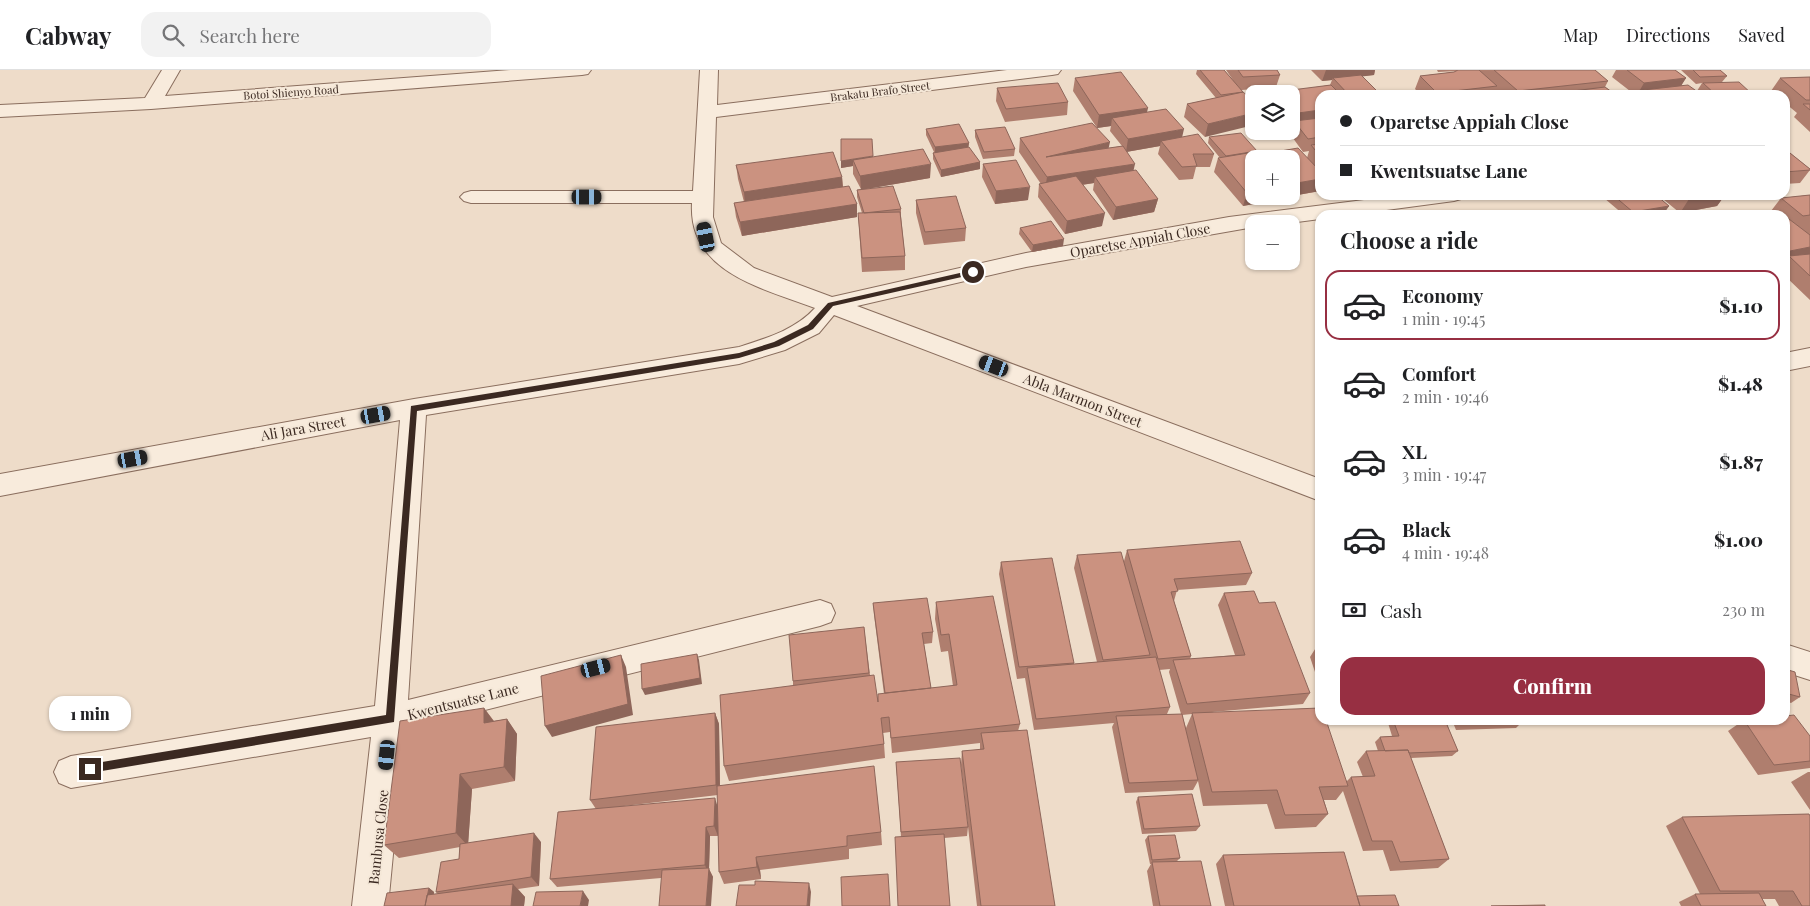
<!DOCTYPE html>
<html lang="en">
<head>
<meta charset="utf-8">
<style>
	body { margin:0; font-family:"Playfair Display",serif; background:#f2f2f2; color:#202124; height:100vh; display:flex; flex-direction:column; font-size:19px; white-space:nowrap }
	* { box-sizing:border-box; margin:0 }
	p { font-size:16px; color:#757577 }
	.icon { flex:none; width:28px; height:28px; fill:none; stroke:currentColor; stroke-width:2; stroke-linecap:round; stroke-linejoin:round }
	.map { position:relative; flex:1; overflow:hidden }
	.panel { position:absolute; left:1315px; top:140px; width:475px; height:515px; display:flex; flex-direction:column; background:#fff; border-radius:15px; box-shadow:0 1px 4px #0004 }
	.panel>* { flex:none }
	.top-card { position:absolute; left:1315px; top:20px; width:475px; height:110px; border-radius:15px; box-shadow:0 1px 4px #0004; display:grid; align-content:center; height:110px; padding:0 25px; background:#fff }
	.controls { position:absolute; left:1245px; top:15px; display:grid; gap:10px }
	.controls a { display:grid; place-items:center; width:55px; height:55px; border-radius:10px; background:#fff; box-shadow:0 1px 4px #0004; font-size:25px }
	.end { position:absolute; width:22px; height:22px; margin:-11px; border:6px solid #3b2921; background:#fff; box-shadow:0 0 0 2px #fff }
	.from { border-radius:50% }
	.bubble { position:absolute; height:35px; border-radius:15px; background:#fff; box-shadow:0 1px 4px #0004; font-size:16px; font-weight:800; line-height:35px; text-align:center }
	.car { position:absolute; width:15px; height:30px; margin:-15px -8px; border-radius:6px; box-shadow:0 0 4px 1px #0007; background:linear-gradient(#222 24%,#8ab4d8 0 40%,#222 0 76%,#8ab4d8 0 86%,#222 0) }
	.top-card b { display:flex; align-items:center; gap:18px; height:48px; font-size:19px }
	.top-card b+b { border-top:1px solid #e0e0e0 }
	.top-card i { width:12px; height:12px; background:#202124 }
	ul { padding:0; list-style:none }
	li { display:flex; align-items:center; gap:15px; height:70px; margin:0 10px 8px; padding:0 15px; border:2px solid transparent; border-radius:15px }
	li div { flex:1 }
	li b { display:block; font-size:19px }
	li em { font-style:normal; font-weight:800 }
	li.active { border-color:#972f42 }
	li>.icon { width:45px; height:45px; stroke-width:1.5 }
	h2 { padding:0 25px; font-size:22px; line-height:60px }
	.pay { display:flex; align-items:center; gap:12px; height:55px; padding:0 25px; font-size:19px }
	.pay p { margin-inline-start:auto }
	.action { display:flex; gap:10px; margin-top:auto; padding:10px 25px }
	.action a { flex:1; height:58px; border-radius:15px; background:#972f42; color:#fff; font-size:20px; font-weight:800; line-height:58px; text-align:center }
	header { display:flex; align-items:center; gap:30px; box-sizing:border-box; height:70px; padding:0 25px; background:#fff; border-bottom:1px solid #e0e0e0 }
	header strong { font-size:24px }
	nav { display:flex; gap:28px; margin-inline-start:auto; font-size:18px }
	.search { width:350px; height:45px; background:#f2f2f2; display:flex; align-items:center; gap:12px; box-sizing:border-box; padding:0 18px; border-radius:15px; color:#757577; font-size:19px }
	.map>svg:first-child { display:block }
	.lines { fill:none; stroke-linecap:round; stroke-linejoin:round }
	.minor-casing { stroke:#8a6e5e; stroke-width:2 }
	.minor { fill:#f8ebdc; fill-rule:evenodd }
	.wall { fill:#af7e6e; fill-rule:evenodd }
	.shaded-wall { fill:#8e665a }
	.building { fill:#cb9280; stroke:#8e665a }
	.route { fill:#3b2921 }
	.labels { text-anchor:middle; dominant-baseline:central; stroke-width:4; stroke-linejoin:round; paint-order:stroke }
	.far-street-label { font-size:11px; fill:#3b2921; stroke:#f5e8d8 }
	.street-label { font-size:14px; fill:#3b2921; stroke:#f5e8d8 }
</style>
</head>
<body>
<header>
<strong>Cabway</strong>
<div class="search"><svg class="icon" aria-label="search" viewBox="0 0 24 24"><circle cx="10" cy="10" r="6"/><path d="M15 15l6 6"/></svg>Search here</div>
<nav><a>Map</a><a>Directions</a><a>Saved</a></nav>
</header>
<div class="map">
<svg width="1810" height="836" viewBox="0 0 1810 836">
	<rect width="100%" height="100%" fill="#eedcc9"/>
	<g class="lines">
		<defs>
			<path id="minor" d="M162,0H180L165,26L510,0H591L588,4L582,5L151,39L0,47V35L145,28Z
				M700,0H718L717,35L1007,0H1061L1058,4L1052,5L716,47L713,147L721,173L754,198L832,227L1026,183L1229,147L1404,125H1465L1461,129L1454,131L1349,145H1320V149L1282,154H1254V157L1026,197L857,236L1320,409V431L834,245L819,263L785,280L739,294L426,345L408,630L820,530L831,534L835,543L831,552L820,556L405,660L388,836H352L371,667L71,718L59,713L54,702L59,691L71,686L375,636L400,350L0,426V404L414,329L739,277C767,268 795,260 815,238C763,218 688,203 692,133H471L464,131L460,127L464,123L471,121H693Z
				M1810,278V296L1785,301V283Z
				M1785,574L1810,582V610L1785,602Z"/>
		</defs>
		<use href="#minor" class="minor-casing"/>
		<use href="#minor" class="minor"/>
	</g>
	<path class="wall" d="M1197,0H1224L1233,10L1226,0H1277L1280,5L1276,17L1242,20L1205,67L1184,47L1187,34L1216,28L1196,4Z
		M1311,0H1375L1374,5L1362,6L1381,25H1320V121L1292,126L1291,125V89H1268L1269,83L1307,88L1309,81L1303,82L1290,64V61H1291L1292,57L1291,24H1268L1330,15L1332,10L1322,11Z
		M1437,0H1595L1608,11L1605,17L1616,25H1501L1495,20L1493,25H1421L1415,19L1420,6L1454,2L1457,1L1438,2Z
		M1616,0H1675L1686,8L1681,15L1697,21L1702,13L1696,14L1681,0H1720L1727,6L1722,12L1753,25H1623L1625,22L1630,21L1612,7Z
		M1810,7V62L1794,47L1797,43L1785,33V25H1776L1771,21L1780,8Z
		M1075,8L1147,42L1182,67L1214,84L1210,97H1196L1193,109L1179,110L1158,84L1160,76L1126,82L1133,100L1158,129L1154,142L1113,150L1093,120L1094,113L1082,115L1102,156L1065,164L1038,127L1039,114H1041L1019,82L1020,68L1109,78L1122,76L1110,61L1111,56L1097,58L1073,21Z
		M997,18L1068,32L1067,45L1005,52L996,31Z
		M926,59L969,73L968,77L980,92V99L941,107L933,89V83L934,82L926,65Z
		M975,60L1015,79L1014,86L983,89L975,67Z
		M1209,67L1257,81L1256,84L1254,126H1281L1280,129L1243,136L1214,102L1218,88H1220L1208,73Z
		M1785,79L1810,99V100L1800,113L1785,114Z
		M873,87L930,108L865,119L901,139V146L905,186V200L862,202L858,143H862L857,127V120L861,119L853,104V96L841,98V91Z
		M983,94L1028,130L995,134L982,107Z
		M736,95L842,107L843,117L857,134V147L742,166L736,147L734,133L744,132L738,109Z
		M1606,125H1656L1669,136L1664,143L1651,145H1624L1604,128Z
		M1658,125H1725L1717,136L1680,143Z
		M1810,125V230L1785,206V145H1775L1771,141L1781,128Z
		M916,130L966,158L965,171L924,175L916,143Z
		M1020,158L1063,176L1032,182L1019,164Z
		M1127,480L1252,503L1246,515L1177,520L1174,531L1191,586L1190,589L1235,585L1218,535L1224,523L1259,533L1310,623L1303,634L1212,642L1347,711L1351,707H1363L1357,692L1366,681H1378L1375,672L1380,667L1392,666L1388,653L1390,650H1445L1458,681L1452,686L1411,688L1449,789L1438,798L1390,801L1383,780L1363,781L1343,721L1336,730H1324L1328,744L1316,757L1275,759L1267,734L1203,736L1198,711L1193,720L1125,723L1112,657L1114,653L1034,660L1025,608L1017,609L999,504L1001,492L1074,593V594L1097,592L1074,498L1077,485L1124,491ZM1170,599L1169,602L1181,644H1167L1170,637L1159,600ZM1192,644L1186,658L1182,645Z
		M936,532L1020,654L1018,661L1055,836H977L961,695L962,681L980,680V673L892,683L890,662L883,663L884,674L885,688L729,711L724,696L793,616V611L864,557L870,605L878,632L884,624L874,545L873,533L933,562L932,573L924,574L931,618L953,616L948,581L941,582L935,549Z
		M1317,576H1320V617L1310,587Z
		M1785,599L1800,627L1791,633L1785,631Z
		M484,638L494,651L507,649L517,664L515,711L472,719L468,773L541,772L539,816L518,819L525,827L524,836H384L429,818L434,822V824H438L436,822L459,789L460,777L399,788L384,775Z
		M715,643L719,654L720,715L881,762L882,775L849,779V789L760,800L761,809L724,814L719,802L718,752V766H710L709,799L713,807L661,808L557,817L550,809L596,739L590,730ZM718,725V736H624Z
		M1452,650H1524L1516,658L1456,660Z
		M1744,650L1810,666V698L1758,705L1728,661Z
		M896,692L968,757L967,766L944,768L901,767Z
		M1808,702H1810V740L1791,712Z
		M1138,727L1200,756L1196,761L1142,764L1136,732Z
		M1809,744L1810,836H1779L1775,829H1762L1766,836H1681L1679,832L1695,824H1700L1666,756L1682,747Z
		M1148,766L1180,788L1177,791L1211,836H1153L1147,801L1151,794H1150L1145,770Z
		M1223,785L1357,826L1399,836H1225L1216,794Z"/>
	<path class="shaded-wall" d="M1326,0H1375L1374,5L1334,10L1333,8L1332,10L1322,11Z
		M1686,8L1678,21L1637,25L1644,13Z
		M1148,38L1145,51L1112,48L1111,56L1097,58L1099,45Z
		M1320,40V53L1294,51L1291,57V44Z
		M1254,43V55L1205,67L1208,54Z
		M1184,59L1181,72L1161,71L1160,76L1126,82L1128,69Z
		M1110,72L1107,85L1046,87Z
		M969,73L968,80L935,84V77Z
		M1257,81L1255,88L1224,93L1226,86Z
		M873,86V92L853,90V96L841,98V91Z
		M980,92V99L941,107V100Z
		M931,94L930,108L861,120L860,106Z
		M1135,94L1132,107H1095L1094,113L1045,120L1047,107Z
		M842,107L843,120L745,135L744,122Z
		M1320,109V121L1292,126L1297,113Z
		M1030,117L1028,130L995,134L996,121Z
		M1254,122V126H1281L1280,129L1243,136L1247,123Z
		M1712,125H1725L1717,136L1680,143L1689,129Z
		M1158,129L1154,142L1113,150L1116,137Z
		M857,134V147L742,166L740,152Z
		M1669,136L1664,143L1651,145H1631L1633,142Z
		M1105,143L1102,156L1065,164L1067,151Z
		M1064,169L1063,176L1032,182L1033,175Z
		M1810,177V188L1789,186L1785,190V182Z
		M697,584L699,590L702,614L645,625L642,619Z
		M621,585L626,597L633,645L552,667L545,656Z
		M484,638L495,653H484Z
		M715,643L719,654L720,725L716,715Z
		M507,649L517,664L515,711L504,697Z
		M460,704L472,719L468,776L456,763Z
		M715,728L718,738V766L714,756Z
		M706,757L710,766L709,799L713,807L711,836H706L708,803L705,795Z
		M534,763L541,772L539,816L531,807Z
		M756,787L760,800L761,809L757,797Z
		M809,813L811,822L810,836H807Z
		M513,814L525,827L524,836H511Z
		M429,818L434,822L432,836H426Z
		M583,821L589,830L588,836H580Z"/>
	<path class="building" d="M1200,0H1224L1243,22L1221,25Z
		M1238,0H1277L1280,5L1243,7Z
		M1458,0H1479L1497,16L1437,23L1420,6L1454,2Z
		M1494,0H1595L1608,11L1518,21Z
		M1627,0H1675L1686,8L1644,13Z
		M1693,0H1720L1727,6L1700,7Z
		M1121,2L1148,38L1099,45L1075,8Z
		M1361,5L1381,25H1349L1333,8Z
		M1810,7V30H1806L1780,8Z
		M1739,12L1753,25H1716L1703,13Z
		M1058,13L1068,32L1006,39L997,18Z
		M1331,15L1341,25H1320V40L1291,44V24L1268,23Z
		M1688,15L1702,25H1629L1625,22Z
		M1605,17L1616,25H1541Z
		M1243,22L1254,31V43L1208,54L1187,34Z
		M1803,34H1810V40Z
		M1166,39L1184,59L1128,69L1112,48Z
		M1320,48V67L1308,69L1294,51Z
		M1092,53L1110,72L1046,87L1123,76L1135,94L1047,107L1020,68Z
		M959,54L969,73L935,77L926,59Z
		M1005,57L1015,79L984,82L975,60Z
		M1241,63L1257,81L1226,86L1209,67Z
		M1198,64L1214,84H1193L1197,96L1182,97L1161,71Z
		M841,69H872L873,86L841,91Z
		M1320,74V86L1311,75Z
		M969,77L980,92L941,100L933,83Z
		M1298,78L1320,101V109L1297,113L1291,107V89H1275L1269,83Z
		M923,79L931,94L860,106L853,90Z
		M1785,79L1810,99V100L1785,102Z
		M833,82L842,107L744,122L736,95Z
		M1254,82L1260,89H1254V122L1247,123L1218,88Z
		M1016,90L1030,117L996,121L983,94Z
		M1136,100L1158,129L1116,137L1095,107Z
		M1076,106L1105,143L1067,151L1039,114Z
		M849,116L857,134L740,152L734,133Z
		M893,116L901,139L864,143L857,120Z
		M1613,125H1656L1669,136L1633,142Z
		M1684,125H1712L1689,129Z
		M1810,125V145L1803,146L1781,128Z
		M956,126L966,158L925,162L916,130Z
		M900,142L905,186L862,188L858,143Z
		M1785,146L1810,165V177L1785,182Z
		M1051,151L1064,169L1033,175L1020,158Z
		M1810,184V206L1789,186Z
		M1785,224L1790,227L1785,229Z
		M1240,471L1252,503L1174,509L1178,521L1171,522L1191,586L1158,589L1127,480Z
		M1121,482L1150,585L1103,590L1077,485Z
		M1052,488L1074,593L1019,597L1001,492Z
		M1254,521L1259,533L1275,532L1310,623L1187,634L1173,590L1245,585L1224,523Z
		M993,526L1020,654L891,668L889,647L881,648L884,674L724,696L720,625L874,605L878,632V624L957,615L949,564L941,565L936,532Z
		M927,528L933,562L922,563L931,618L885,623L873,533Z
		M864,557L869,603L793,611L789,565Z
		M1317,576H1320V583Z
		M697,584L700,608L642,619L641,594Z
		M621,585L628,634L545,656L541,606Z
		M1156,587L1170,637L1036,649L1027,598Z
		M1785,599L1795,602L1800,627L1785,623Z
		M484,638V653L507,649L504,697L460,704L456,763L384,775L400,651Z
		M1320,638V650H1326L1348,716L1319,717L1328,744L1285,745L1277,720L1212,722L1192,643Z
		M715,643L716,715L590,730L596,657Z
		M1182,644L1198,710L1129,713L1116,646Z
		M1794,645L1810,666V691L1774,695L1744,650H1785V646Z
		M1393,650H1445L1458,681L1409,683L1408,680L1385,681L1380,667L1399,666Z
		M1027,660L1055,836H981L962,681L984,679L981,663Z
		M1408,680L1449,789L1400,792L1392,771H1372L1351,707L1375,706L1366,681Z
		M960,688L968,757L901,762L896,692Z
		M874,696L881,762L847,766V776L756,787L757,797L719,802L717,716Z
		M1192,724L1200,756L1144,759L1138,727Z
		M715,728L714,756L706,757L705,795L550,809L558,742Z
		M1809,744L1810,746V836H1802L1793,821H1720L1682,747Z
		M534,763L531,807L436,822L441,792L459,789L460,774Z
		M944,764L950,836H898L895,767Z
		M1175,765L1180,788L1152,790L1148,766Z
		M1344,782L1360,836H1234L1223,785Z
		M1201,791L1211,836H1160L1152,792Z
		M709,798L706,836H659L662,800Z
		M888,804L890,836H842L841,807Z
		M755,811L809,813L807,836H736L739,815H755Z
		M513,814L511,836H425L427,825Z
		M429,818L425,836H384L387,823Z
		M583,821L580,836H533L536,822Z
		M1759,823L1766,836H1701L1695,824Z
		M1395,825L1399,836H1360L1357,826Z
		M1545,835V836H1491Z"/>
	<path class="route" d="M973,200L975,204L833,236L813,259L779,276L739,288L417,341L394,652L90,703L87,702V695L90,694L386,645L411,336L739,283L774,272L808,255L828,233Z"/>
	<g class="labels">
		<g class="far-street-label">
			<text transform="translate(880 21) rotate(-7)">Brakatu Brafo Street</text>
			<text transform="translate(291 22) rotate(-4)">Botoi Shienyo Road</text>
		</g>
		<g class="street-label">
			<text transform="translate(1140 170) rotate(-10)">Oparetse Appiah Close</text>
			<text transform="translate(1083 330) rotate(21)">Abla Marmon Street</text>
			<text transform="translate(303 358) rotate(-10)">Ali Jara Street</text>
			<text transform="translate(463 631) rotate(-14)">Kwentsuatse Lane</text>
			<text transform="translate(378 767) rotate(-84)">Bambusa Close</text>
		</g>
	</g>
</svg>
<div class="controls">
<a><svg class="icon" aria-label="layers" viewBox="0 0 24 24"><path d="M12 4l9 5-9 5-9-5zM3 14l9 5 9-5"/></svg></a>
<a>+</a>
<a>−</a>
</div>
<i class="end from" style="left:973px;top:202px"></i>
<i class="end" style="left:90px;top:699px"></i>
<div class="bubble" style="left:49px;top:626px;width:82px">1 min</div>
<i class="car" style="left:587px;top:127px;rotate:90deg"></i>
<i class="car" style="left:706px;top:167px;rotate:349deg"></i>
<i class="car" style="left:994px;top:296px;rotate:291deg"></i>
<i class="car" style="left:376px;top:345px;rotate:80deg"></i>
<i class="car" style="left:133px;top:389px;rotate:80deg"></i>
<i class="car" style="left:596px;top:598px;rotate:76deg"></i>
<i class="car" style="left:387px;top:685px;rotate:186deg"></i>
<div class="top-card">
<b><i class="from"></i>Oparetse Appiah Close</b>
<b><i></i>Kwentsuatse Lane</b>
</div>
<section class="panel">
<h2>Choose a ride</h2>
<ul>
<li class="active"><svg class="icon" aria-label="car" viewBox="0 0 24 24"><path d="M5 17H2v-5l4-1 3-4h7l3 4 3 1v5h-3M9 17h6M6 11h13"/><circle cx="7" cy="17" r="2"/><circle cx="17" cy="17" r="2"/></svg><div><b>Economy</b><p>1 min · 19:45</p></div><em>$1.10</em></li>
<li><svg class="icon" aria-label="car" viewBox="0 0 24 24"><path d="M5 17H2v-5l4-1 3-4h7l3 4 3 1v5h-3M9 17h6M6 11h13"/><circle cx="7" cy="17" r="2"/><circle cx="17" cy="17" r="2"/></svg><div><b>Comfort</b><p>2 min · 19:46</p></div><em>$1.48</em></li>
<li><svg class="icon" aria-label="car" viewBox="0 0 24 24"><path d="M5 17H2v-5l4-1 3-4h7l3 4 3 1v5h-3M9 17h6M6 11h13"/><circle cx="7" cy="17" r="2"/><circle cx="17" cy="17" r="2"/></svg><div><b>XL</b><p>3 min · 19:47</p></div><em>$1.87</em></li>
<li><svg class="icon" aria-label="car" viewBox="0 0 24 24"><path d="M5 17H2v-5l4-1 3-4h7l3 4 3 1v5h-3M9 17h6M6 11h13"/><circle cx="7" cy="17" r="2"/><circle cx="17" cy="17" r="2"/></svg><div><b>Black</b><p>4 min · 19:48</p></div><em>$1.00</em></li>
</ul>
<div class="pay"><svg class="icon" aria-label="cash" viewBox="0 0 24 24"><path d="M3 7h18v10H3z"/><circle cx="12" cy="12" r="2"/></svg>Cash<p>230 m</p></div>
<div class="action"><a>Confirm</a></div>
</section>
</div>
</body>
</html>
